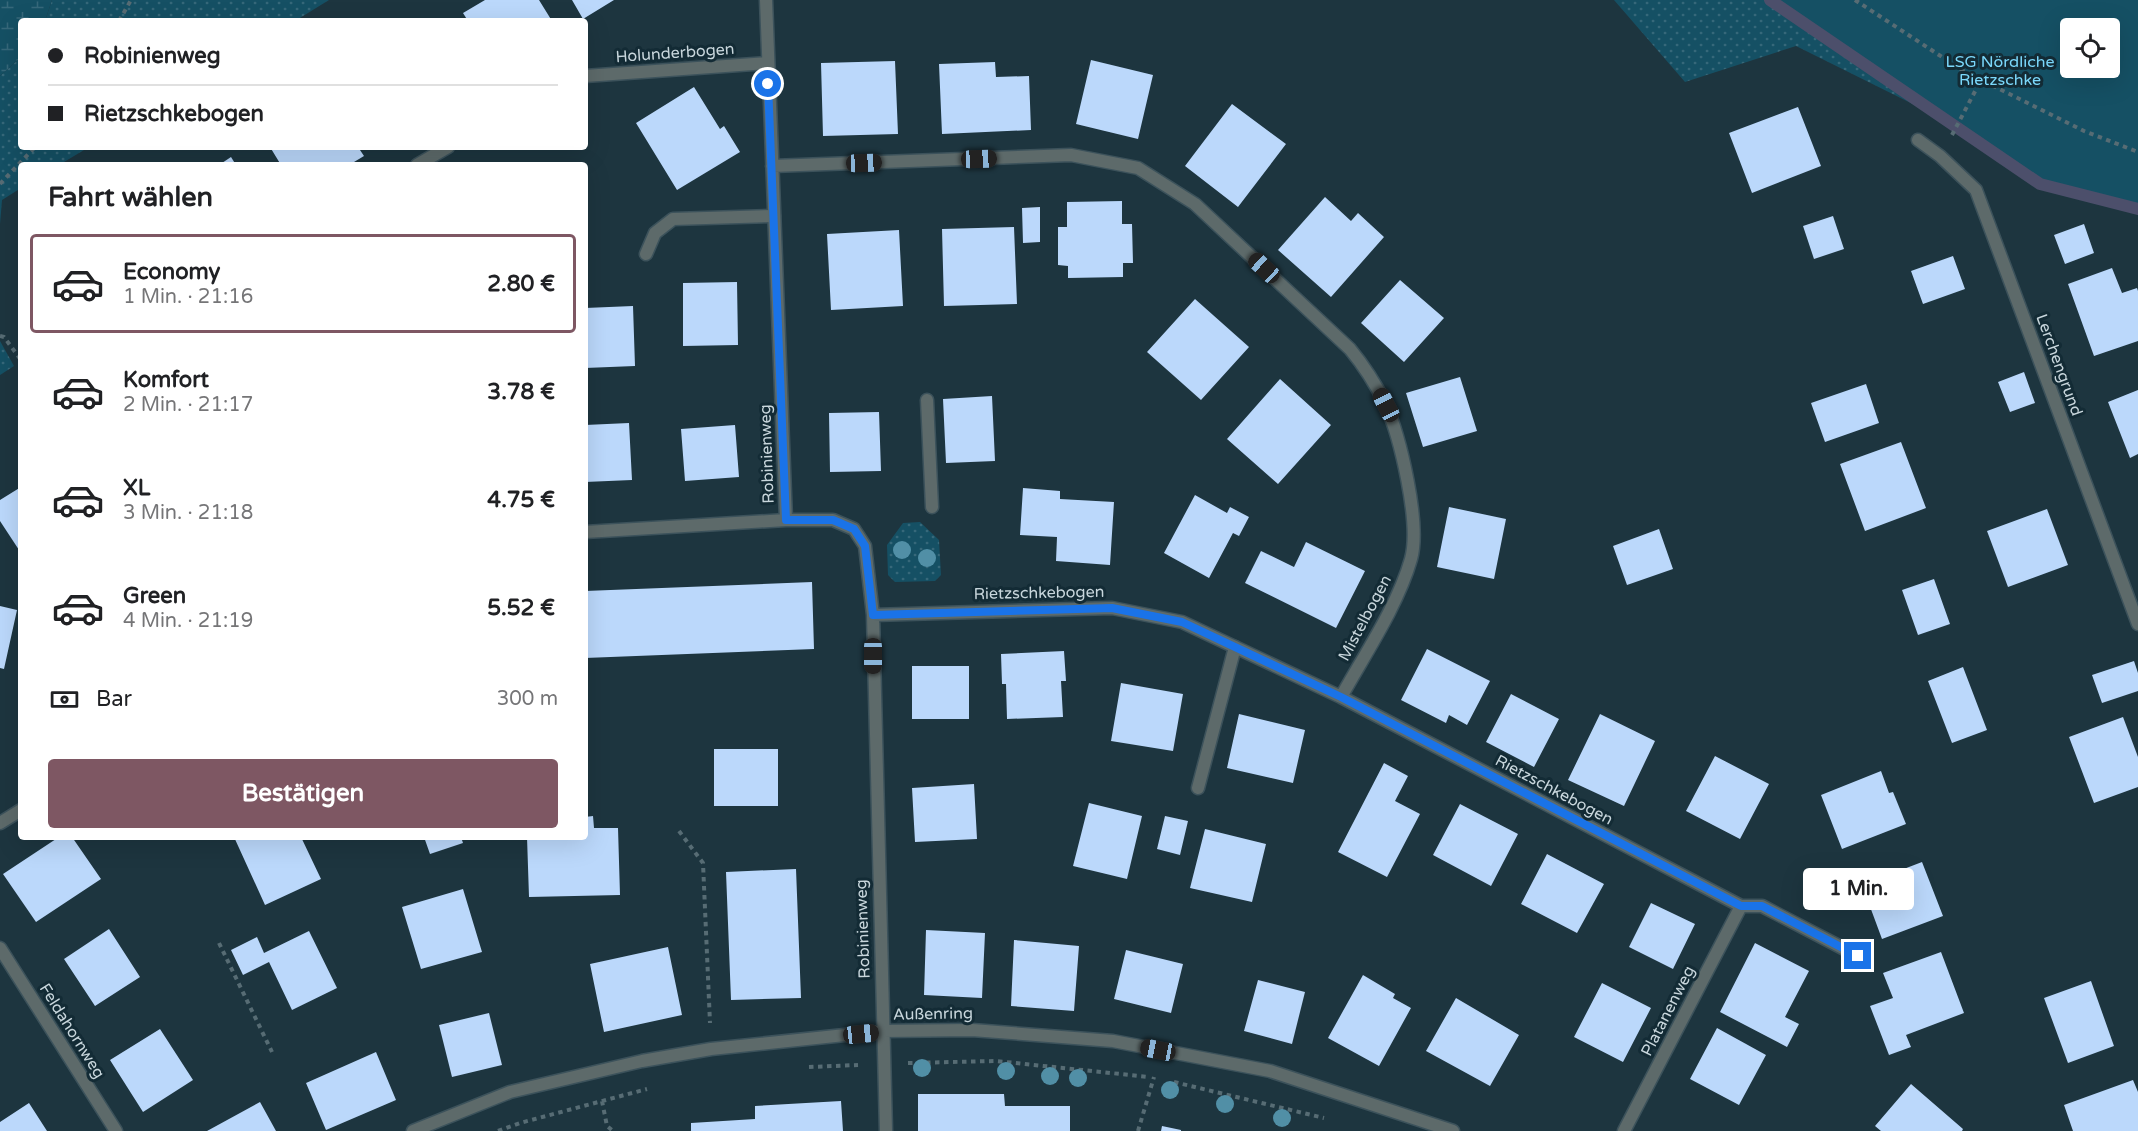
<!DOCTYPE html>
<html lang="de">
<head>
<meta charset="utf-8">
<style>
	body { margin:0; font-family:"Varela Round",sans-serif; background:#f2f2f2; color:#202124; height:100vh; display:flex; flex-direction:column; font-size:22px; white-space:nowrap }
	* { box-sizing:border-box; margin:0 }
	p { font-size:20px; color:#757577 }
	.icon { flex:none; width:33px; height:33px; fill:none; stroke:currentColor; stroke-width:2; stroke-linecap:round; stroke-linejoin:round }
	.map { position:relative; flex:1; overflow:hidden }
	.drawer { position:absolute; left:18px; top:162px; width:570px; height:678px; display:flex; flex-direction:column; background:#fff; border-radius:6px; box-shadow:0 6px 24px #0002 }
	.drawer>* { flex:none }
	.guide { position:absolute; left:18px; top:18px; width:570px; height:132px; border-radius:6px; box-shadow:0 6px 24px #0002; display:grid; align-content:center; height:132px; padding:0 30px; background:#fff }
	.fabs { position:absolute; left:2060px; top:18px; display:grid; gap:12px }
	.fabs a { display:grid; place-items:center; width:60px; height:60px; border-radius:6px; background:#fff; box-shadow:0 6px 24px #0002; font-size:30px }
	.end { position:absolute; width:27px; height:27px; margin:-14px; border:8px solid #1a73e8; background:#fff; box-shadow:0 0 0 3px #fff }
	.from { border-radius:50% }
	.bubble { position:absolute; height:42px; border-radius:6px; background:#fff; box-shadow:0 6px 24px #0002; font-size:20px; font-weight:800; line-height:42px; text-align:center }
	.car { position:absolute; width:18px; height:36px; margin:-18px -9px; border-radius:8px; box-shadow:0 0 4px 2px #0007; background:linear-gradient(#222 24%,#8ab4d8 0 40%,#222 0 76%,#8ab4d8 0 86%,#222 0) }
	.guide b { display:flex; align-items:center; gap:21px; height:57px; font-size:22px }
	.guide b+b { border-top:2px solid #e0e0e0 }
	.guide i { width:15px; height:15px; background:#202124 }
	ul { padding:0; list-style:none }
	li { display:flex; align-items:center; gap:18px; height:99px; margin:0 12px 9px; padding:0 18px; border:3px solid transparent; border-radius:6px }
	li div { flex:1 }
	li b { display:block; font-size:22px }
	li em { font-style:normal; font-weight:800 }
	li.active { border-color:#7e5763 }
	li>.icon { width:54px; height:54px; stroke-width:1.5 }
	h2 { padding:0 30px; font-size:27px; line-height:72px }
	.pay { display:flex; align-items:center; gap:15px; height:66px; padding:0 30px; font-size:22px }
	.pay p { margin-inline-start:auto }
	.primary-button { display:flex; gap:12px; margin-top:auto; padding:12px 30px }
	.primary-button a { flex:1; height:69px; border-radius:6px; background:#7e5763; color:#fff; font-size:24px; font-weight:800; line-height:69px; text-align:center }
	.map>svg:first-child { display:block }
	.grass { fill:url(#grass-dots); fill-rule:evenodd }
	.wetland { fill:url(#wetland-marsh) }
	.park { fill:#155064; fill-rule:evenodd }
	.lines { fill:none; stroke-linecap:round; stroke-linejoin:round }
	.stream { stroke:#4c4f6b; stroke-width:12 }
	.building { fill:#bbd8fb }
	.lane-casing { stroke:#3c525b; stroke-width:15 }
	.street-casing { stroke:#3c525b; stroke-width:15 }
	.path { stroke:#576c74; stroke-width:4; stroke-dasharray:4.5 4.5; stroke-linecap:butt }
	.lane { stroke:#5d6a6a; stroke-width:12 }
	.street { stroke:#5d6a6a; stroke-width:12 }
	.tree { fill:#518fa6 }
	.route { stroke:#1a73e8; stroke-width:8 }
	.labels { text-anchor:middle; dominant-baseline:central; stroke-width:6; stroke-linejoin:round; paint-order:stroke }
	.street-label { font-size:16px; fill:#c8d6dc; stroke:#132b35 }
	.park-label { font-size:16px; fill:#7bd8fb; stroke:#132b35 }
</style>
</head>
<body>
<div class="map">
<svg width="2138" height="1131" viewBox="0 0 2138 1131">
	<defs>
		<pattern id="grass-dots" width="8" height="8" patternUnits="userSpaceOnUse" patternTransform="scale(1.5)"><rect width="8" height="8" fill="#155064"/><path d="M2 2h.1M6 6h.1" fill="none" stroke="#36687a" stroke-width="1.8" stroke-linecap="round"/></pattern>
		<pattern id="wetland-marsh" width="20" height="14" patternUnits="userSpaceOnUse" patternTransform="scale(1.5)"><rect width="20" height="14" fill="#155064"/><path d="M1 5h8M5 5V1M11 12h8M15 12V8" fill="none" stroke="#36687a"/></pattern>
	</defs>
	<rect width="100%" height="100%" fill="#1d353f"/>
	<path class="grass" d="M52,0H329L295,21H45Z
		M1614,0H2138V209L2040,184L1957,126L1796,46L1685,82ZM2070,28H2109V68H2070Z
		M21,57V147H89L59,165H21V188L2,200L0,224V76Z
		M0,341L14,366L0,375Z
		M920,522L939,540L941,575L935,581L895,582L888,575L887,545L903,523Z"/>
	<path class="wetland" d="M0,0H52L45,21H21V57L0,76Z"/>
	<path class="park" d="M1771,0H2138V209L2040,184L1957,126ZM2070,28H2109V68H2070Z"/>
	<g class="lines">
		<path class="stream" d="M1770,0L2040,184L2138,209"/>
	</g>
	<path class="building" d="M485,0H539L552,21H468L463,13Z
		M572,0H614L583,19Z
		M1091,60L1153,75L1138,139L1076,124Z
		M895,61L898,134L823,136L821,63Z
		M995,62L996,77L1029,76L1031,130L942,134L939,64Z
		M694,87L720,129L724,126L740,152L677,190L636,123Z
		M1232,104L1286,144L1238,207L1185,166Z
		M1798,107L1821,166L1752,193L1729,133Z
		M270,147H358L364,156L349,165H281Z
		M231,157L236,165H219Z
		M1325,197L1351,221L1358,213L1384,237L1331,297L1278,250Z
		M1122,201V224H1132L1133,263H1123V277L1068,278V266L1058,265V227H1067V202Z
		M1040,207V242L1023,243L1022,208Z
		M1833,216L1844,249L1814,259L1803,226Z
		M2084,224L2094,253L2065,264L2054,235Z
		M1014,227L1017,304L944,306L942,229Z
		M899,230L903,306L831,310L827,234Z
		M1953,256L1965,289L1923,304L1911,271Z
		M2112,268L2122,293L2137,288L2138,291V341L2094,356L2068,284Z
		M1400,280L1444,318L1404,362L1361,323Z
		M737,282L738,345L683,346V283Z
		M1195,299L1249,347L1201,400L1147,352Z
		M633,306L635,366L585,368V308Z
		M2024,372L2035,403L2010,412L1998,382Z
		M1460,377L1477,431L1423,447L1406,393Z
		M1280,379L1331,425L1278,484L1227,439Z
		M1866,384L1879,423L1825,442L1811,403Z
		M2138,390V454L2130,458L2108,402Z
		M992,396L995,461L946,463L943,399Z
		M879,412L881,471L830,472L829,413Z
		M629,423L632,480L585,482V425Z
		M735,425L739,477L685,481L681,429Z
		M1901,442L1926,508L1865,531L1840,464Z
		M21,487V553L0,521V500Z
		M1023,488L1060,491V499L1114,502L1110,565L1056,561L1057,537L1020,535Z
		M1195,495L1227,513L1230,507L1249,517L1239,536L1233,533L1209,578L1164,553Z
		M1449,507L1506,519L1494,579L1437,567Z
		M2047,509L2068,565L2008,587L1987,531Z
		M1659,529L1673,569L1627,585L1613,546Z
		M1306,542L1365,571L1336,628L1245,583L1261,551L1294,567Z
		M1934,579L1950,624L1918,635L1902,590Z
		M812,582L814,649L585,658V591Z
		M0,606L17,610L4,669L0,668Z
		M1427,649L1490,681L1467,725L1449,715L1446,723L1401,700Z
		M1064,651L1066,681H1061L1063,717L1007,719L1006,684H1002L1001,654Z
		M2134,661L2138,673V691L2102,703L2092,675Z
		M912,666H969V719H912Z
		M1963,667L1987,730L1952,743L1928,681Z
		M1121,683L1183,694L1173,751L1111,741Z
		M1511,694L1559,719L1534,767L1486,742Z
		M1239,714L1305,730L1293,783L1227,768Z
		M1600,714L1655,741L1624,806L1568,780Z
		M2123,717L2138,757V787L2094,803L2069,737Z
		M714,749H778V806H714Z
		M1715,756L1769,784L1740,839L1686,811Z
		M1384,763L1408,776L1395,801L1420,814L1387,877L1338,852Z
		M1881,771L1889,793L1893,792L1906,824L1842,849L1821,795Z
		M974,784L977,839L915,842L912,788Z
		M1089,803L1142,816L1127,879L1073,866Z
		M1460,804L1518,834L1491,886L1433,855Z
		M593,816L594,828H618L620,895L529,897L527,837H585V817Z
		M1165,816L1188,821L1180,855L1157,849Z
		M1205,829L1266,844L1252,902L1190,888Z
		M59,837H72L101,879L36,922L3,874Z
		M234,837H301L321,879L265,905Z
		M424,837H461L463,843L430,854Z
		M1547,854L1604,884L1577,933L1521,904Z
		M1922,862L1943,916L1882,939L1862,885Z
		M796,869L801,998L731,1000L726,872Z
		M463,889L482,952L421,969L402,907Z
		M1651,903L1695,924L1673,969L1629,947Z
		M109,929L140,977L95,1006L64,959Z
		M926,930L985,933L982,998L924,995Z
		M309,931L337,988L292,1010L269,962L243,975L231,950L257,937L264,953Z
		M1014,940L1079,946L1074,1011L1011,1006Z
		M1755,943L1809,971L1785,1017L1799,1024L1787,1047L1720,1012Z
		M668,947L682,1015L604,1032L590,964Z
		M1126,950L1183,964L1171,1013L1114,999Z
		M1941,952L1964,1013L1906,1035L1911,1047L1889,1055L1870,1006L1893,998L1883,973Z
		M1363,975L1395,994L1393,998L1411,1008L1379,1066L1328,1038Z
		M1258,980L1305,992L1292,1044L1244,1031Z
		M2091,981L2114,1046L2068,1063L2044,998Z
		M1602,983L1651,1008L1623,1062L1574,1037Z
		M1456,998L1519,1035L1490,1086L1426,1051Z
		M489,1013L502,1065L452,1077L439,1025Z
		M1717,1028L1766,1055L1739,1105L1690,1079Z
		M160,1029L193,1080L143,1112L110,1060Z
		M376,1052L396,1100L326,1130L306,1083Z
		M2133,1080L2138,1092V1131H2073L2064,1105Z
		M1911,1084L1963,1129L1962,1131H1881L1875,1126Z
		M918,1094H1004L1005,1106H1070V1131H918Z
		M841,1101L843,1131H691V1123L755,1119V1106Z
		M260,1102L276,1131H207Z
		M29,1103L47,1131H0V1122Z
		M1162,1126L1181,1130V1131H1161Z"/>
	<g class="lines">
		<defs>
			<path id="lane" d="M646,254L655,233L673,219L774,216
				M927,400L932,507
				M1198,788L1235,647"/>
			<path id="street" d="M766,0L786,520H833L854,529L865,546L873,615L886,1131
				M585,76L767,63
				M1918,140L1940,156L1976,190L2138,624
				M417,165L448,147
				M772,166L1071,155L1138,168L1195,204L1350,349C1364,366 1375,383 1385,403C1400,436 1421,523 1411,559C1398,605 1365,654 1341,697
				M585,532L786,520
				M873,615L1112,608L1182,622L1341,697L1741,906H1762L1858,956
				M0,823L21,810
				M0,948L116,1131
				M413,1131L510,1092L642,1061L711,1049L883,1031L972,1030L1113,1041L1270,1071L1453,1131
				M1624,1131L1741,906"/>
		</defs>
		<use href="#lane" class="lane-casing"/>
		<use href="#street" class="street-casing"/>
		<path class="path" d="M1855,0L1965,72L2084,131L2138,152
			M119,21L131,0
			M1952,135L1981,80
			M0,184L35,147
			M0,336L4,337L21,360
			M679,831L703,863L710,1023
			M219,943L272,1052
			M908,1063L996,1061L1149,1077
			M809,1067L858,1065
			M1174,1082L1324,1118
			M602,1101L607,1126L613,1131
			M498,1131L520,1123L647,1089
			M1138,1131L1154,1077"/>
		<use href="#lane" class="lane"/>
		<use href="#street" class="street"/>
	</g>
	<g class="tree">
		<circle cx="902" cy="550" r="9"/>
		<circle cx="927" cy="558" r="9"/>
		<circle cx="922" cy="1068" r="9"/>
		<circle cx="1006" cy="1071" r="9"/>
		<circle cx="1050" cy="1076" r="9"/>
		<circle cx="1078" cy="1078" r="9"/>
		<circle cx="1170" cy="1090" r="9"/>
		<circle cx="1225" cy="1104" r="9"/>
		<circle cx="1282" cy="1118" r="9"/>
	</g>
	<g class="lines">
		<path class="route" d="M768,84L786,520H833L854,529L865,546L873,615L1112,608L1182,622L1341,697L1741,906H1762L1858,956"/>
	</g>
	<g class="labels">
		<g class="street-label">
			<text transform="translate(675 53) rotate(-4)">Holunderbogen</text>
			<text transform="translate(2059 365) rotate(70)">Lerchengrund</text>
			<text transform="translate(767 454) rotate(-92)">Robinienweg</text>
			<text transform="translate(1039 593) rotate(-1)">Rietzschkebogen</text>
			<text transform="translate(1365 618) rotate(-62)">Mistelbogen</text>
			<text transform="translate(1554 790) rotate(28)">Rietzschkebogen</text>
			<text transform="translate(863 929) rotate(-92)">Robinienweg</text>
			<text transform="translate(1668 1011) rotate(-63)">Platanenweg</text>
			<text transform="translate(933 1014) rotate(-1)">Außenring</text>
			<text transform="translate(72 1031) rotate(58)">Feldahornweg</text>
		</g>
		<g class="park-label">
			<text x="2000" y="62">LSG Nördliche<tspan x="2000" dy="18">Rietzschke</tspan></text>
		</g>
	</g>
</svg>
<div class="fabs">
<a><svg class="icon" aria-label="locate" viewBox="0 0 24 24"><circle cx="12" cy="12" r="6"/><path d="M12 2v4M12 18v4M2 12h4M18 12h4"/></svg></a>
</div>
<i class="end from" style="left:768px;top:84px"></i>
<i class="end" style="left:1858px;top:956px"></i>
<div class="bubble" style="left:1803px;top:868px;width:111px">1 Min.</div>
<i class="car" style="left:979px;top:159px;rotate:88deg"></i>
<i class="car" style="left:864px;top:163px;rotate:88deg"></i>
<i class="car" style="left:1264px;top:268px;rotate:313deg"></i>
<i class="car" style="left:1386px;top:405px;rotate:333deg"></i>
<i class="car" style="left:873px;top:656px;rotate:180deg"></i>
<i class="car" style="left:861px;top:1034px;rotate:84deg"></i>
<i class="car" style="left:1158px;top:1050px;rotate:281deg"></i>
<div class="guide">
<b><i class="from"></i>Robinienweg</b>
<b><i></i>Rietzschkebogen</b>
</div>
<section class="drawer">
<h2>Fahrt wählen</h2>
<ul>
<li class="active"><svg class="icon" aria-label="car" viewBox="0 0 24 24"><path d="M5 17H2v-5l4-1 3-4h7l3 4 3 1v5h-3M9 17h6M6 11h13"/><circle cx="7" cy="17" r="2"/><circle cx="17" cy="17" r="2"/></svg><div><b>Economy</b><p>1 Min. · 21:16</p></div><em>2.80 €</em></li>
<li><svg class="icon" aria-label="car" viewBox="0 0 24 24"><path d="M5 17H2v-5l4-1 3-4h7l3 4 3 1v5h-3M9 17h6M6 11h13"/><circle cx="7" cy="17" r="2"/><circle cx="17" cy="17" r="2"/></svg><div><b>Komfort</b><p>2 Min. · 21:17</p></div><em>3.78 €</em></li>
<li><svg class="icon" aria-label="car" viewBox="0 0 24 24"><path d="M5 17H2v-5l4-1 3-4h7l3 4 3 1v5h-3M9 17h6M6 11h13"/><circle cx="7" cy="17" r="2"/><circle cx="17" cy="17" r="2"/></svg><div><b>XL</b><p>3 Min. · 21:18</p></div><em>4.75 €</em></li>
<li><svg class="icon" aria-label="car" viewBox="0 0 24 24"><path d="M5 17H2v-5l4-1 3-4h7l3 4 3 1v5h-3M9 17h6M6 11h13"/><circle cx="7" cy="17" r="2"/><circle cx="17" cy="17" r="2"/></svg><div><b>Green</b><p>4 Min. · 21:19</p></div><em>5.52 €</em></li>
</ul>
<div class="pay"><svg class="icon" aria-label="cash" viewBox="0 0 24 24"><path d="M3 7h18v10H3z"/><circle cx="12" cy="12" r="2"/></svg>Bar<p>300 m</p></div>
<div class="primary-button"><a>Bestätigen</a></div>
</section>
</div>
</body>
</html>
